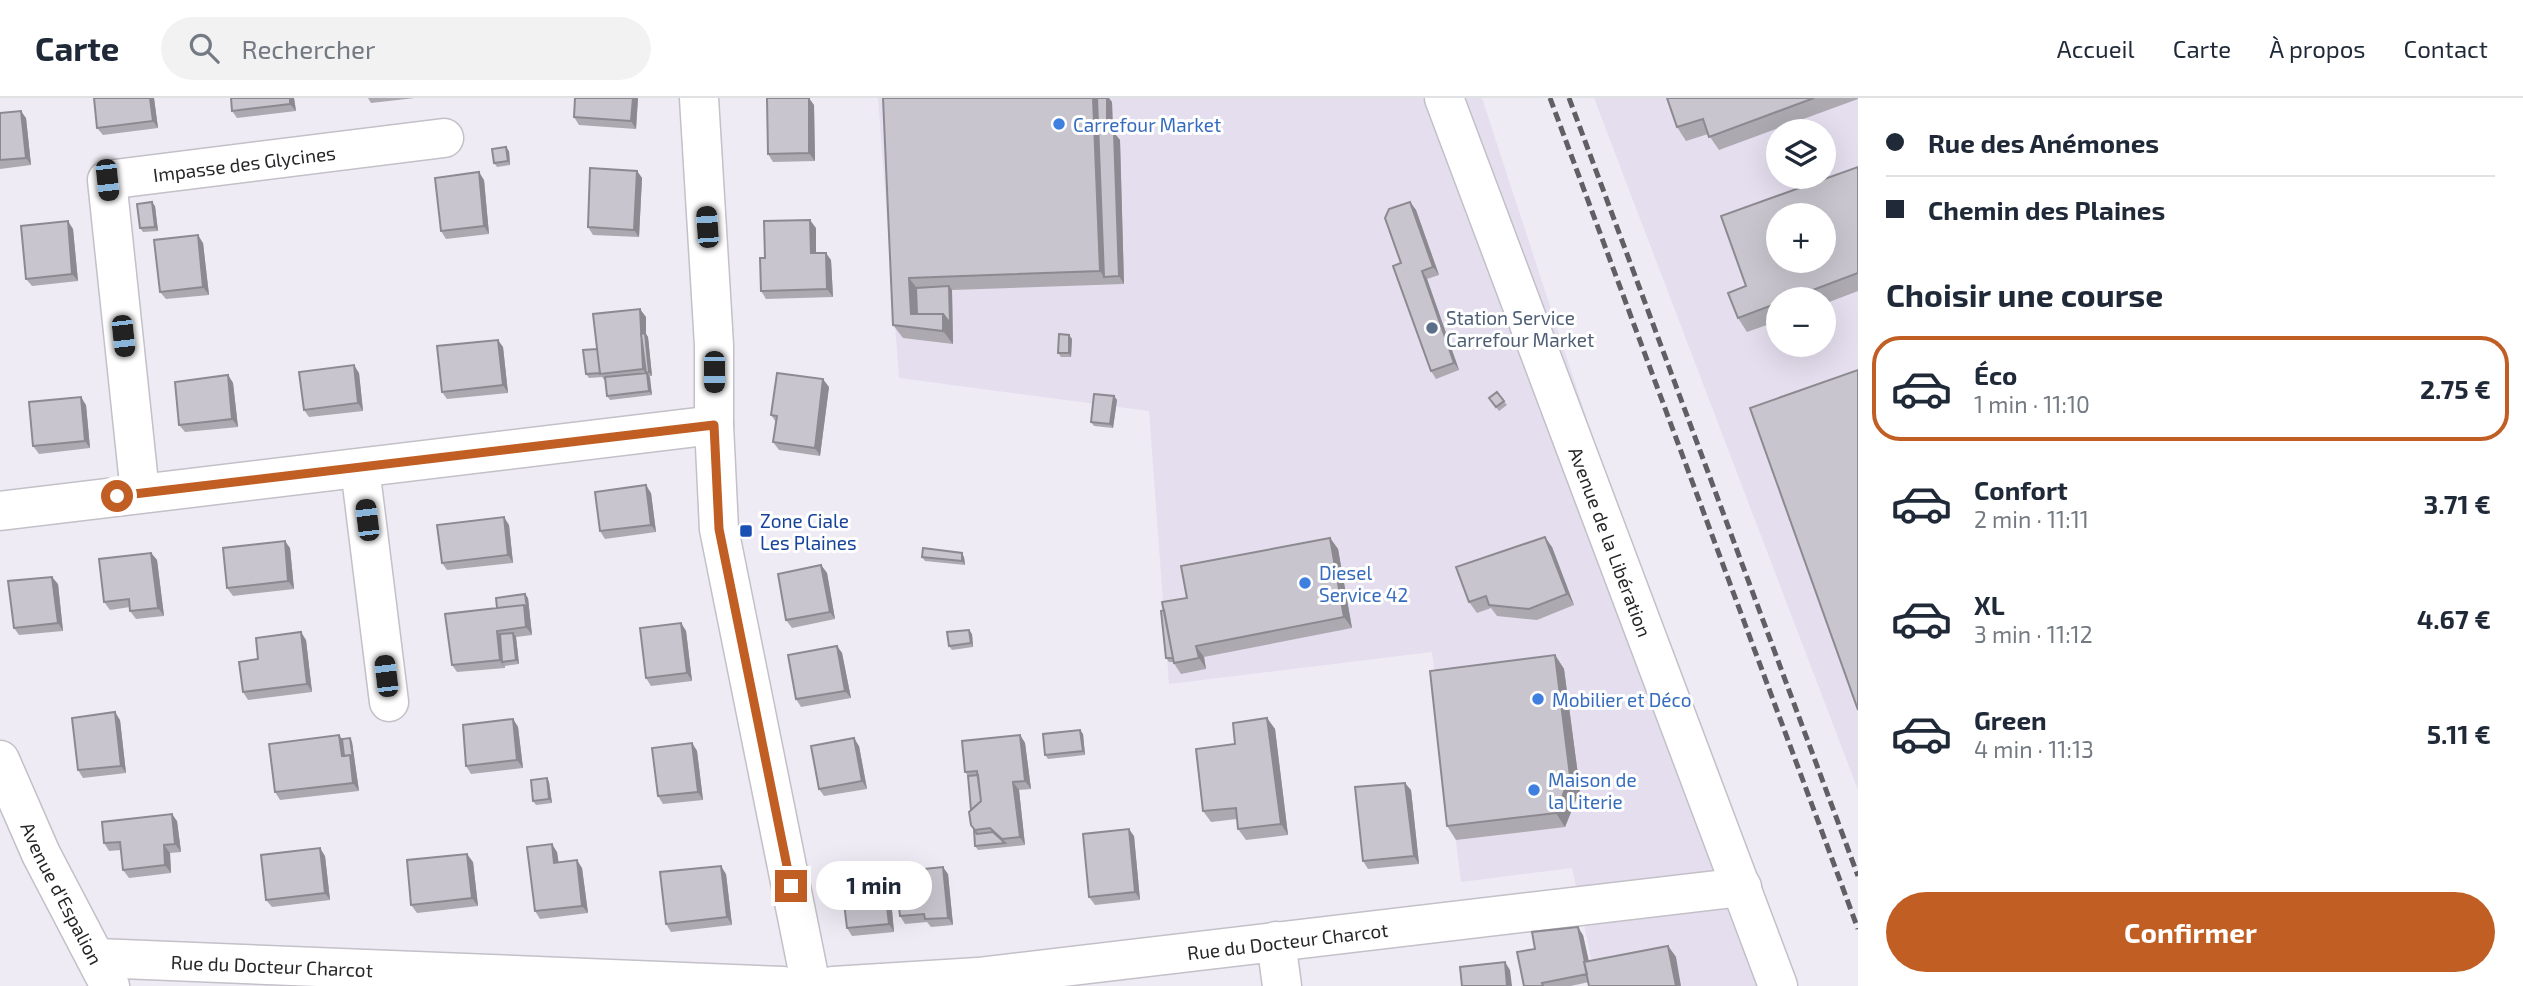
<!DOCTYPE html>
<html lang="fr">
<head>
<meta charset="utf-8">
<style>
	body { margin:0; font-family:"Exo 2",sans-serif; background:#f2f2f3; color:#1f2937; height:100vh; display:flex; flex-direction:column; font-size:26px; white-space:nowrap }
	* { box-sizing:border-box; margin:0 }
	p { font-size:23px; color:#747a83 }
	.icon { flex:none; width:38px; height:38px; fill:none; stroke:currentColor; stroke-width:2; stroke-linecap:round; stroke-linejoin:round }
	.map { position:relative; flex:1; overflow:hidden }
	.panel { display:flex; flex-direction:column; background:#fff; width:665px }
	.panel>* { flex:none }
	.guide { display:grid; align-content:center; height:154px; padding:0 28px; background:#fff }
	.buttons { position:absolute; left:1766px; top:21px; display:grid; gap:14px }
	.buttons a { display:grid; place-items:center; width:70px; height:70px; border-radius:50%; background:#fff; box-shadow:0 7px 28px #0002; font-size:35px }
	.end { position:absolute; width:32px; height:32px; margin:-16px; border:9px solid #c15e23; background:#fff; box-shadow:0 0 0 4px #fff }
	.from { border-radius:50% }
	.bubble { position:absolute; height:49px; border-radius:24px; background:#fff; box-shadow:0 7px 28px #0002; font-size:23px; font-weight:700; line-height:49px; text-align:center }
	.car { position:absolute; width:21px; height:42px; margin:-21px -10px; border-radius:9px; box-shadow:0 0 5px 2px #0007; background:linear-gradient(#222 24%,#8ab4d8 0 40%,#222 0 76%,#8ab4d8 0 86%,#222 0) }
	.guide b { display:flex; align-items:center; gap:24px; height:66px; font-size:26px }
	.guide b+b { border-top:2px solid #e0e1e3 }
	.guide i { width:18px; height:18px; background:#1f2937 }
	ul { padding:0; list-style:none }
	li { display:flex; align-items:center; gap:21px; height:105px; margin:0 14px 10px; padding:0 14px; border:4px solid transparent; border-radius:28px }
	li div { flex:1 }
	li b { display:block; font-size:26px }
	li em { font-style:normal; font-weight:700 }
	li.active { border-color:#c15e23 }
	li>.icon { width:63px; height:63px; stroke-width:1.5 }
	h2 { padding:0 28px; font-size:32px; line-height:84px }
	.button { display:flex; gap:14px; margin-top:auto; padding:14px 28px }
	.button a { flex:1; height:80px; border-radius:42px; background:#c15e23; color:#fff; font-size:28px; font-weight:700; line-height:80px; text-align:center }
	header { display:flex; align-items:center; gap:42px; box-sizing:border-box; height:98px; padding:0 35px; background:#fff; border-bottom:2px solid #e0e1e3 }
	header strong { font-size:33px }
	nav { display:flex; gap:38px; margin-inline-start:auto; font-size:24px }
	.search { width:490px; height:63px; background:#f2f2f3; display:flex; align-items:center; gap:18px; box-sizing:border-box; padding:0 24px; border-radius:38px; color:#747a83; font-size:26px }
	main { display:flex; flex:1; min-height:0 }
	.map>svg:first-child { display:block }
	.built { fill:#e4deee; fill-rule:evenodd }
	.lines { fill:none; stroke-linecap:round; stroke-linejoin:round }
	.minor-casing { stroke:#c3c0c8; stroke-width:41 }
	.minor { stroke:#fff; stroke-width:38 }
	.rail { stroke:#605f63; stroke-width:5; stroke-dasharray:10 5; stroke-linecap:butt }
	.wall { fill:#aca9b1 }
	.shaded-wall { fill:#8c8a90 }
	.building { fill:#c8c5ce; stroke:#8c8a90; stroke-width:2; fill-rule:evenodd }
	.route { stroke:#c15e23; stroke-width:9 }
	.shop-dot { fill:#3f7fe0; stroke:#fff; stroke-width:2.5 }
	.service-dot { fill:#5c6f8a; stroke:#fff; stroke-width:2.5 }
	.transit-dot { fill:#1a4fb4; stroke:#fff; stroke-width:2.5 }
	.labels { text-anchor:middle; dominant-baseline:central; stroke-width:6; stroke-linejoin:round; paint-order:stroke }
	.shop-label { font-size:19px; fill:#366cbe; stroke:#fff; text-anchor:start }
	.street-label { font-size:19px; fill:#272629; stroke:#fff }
	.service-label { font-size:19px; fill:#4e5e75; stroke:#fff; text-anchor:start }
	.transit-label { font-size:19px; fill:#164399; stroke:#fff; text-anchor:start }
</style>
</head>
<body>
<header>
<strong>Carte</strong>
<div class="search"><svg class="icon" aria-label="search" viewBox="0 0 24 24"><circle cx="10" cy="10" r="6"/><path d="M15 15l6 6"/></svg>Rechercher</div>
<nav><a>Accueil</a><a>Carte</a><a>À propos</a><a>Contact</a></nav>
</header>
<main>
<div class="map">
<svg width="1858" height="888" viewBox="0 0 1858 888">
	<rect width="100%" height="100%" fill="#eeebf4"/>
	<path class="built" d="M878,0H1482L1772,888H1597L1572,770L1461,784L1432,554L1169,586L1149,313L899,280Z
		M1594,0H1858V692ZM1778,33H1824V79H1778ZM1778,117H1824V163H1778ZM1778,201H1824V247H1778Z"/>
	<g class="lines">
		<defs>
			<g id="minor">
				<path d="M699,0L714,247V327L719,431L811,888"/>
				<path id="s1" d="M1444,0L1778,888"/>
				<path d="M360,370L389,604"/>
				<path id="s2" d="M140,395L107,82L444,40"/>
				<path d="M0,413L714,327"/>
				<path id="s3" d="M0,662L41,756L110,888"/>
				<path d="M1276,843L1282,888"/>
				<path id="s4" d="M97,860L783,888"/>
				<path id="s5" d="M833,888L978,879L1742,789"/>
			</g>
		</defs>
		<use href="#minor" class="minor-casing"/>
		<use href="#minor" class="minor"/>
		<path class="rail" d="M1550,0L1858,831
			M1569,0L1858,778"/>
	</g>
	<path class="wall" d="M154,0L158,30L103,37L97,30Z
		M294,0L296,13L237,20L232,13Z
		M368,0H415L371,5Z
		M575,0H638L636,31L579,27L574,19Z
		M883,0L1112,4L1113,33L1120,42L1124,186L952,192L953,246L903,240L893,227Z
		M1667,0H1858V1L1719,52L1708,36L1686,43L1677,29Z
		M814,7L815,63L773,64L768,56Z
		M0,15L26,20L31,67L0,71Z
		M509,53L510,67L497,69L494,65Z
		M1858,69V193L1824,206V201H1778V223L1747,234L1738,220Z
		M637,73L642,80L639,139L593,137L588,129Z
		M484,82L489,136L446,141L441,133Z
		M1410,104L1416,112L1439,177L1427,181L1459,272L1436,281L1431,273L1401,165Z
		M155,108L158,133L143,134L140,130Z
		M816,130V155L831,162L833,199L766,201L761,193L765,160Z
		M73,131L78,183L32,188L26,181Z
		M203,145L209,197L166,201L160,194Z
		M646,219V236L648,239L652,278H649L652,297L610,302L607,298L605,283L602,279L589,280L586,276L597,251Z
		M1069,237L1072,241L1071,259H1061L1058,255Z
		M503,249L508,295L447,301L442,294Z
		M359,275L363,313L309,319L304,312Z
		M228,277L233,285L238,329L185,334L179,327Z
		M829,289L820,358L779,352L773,344L776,324L771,317Z
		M1497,294L1507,307L1499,313L1489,300Z
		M1114,298L1117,302L1113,330L1094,328L1091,324Z
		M86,307L90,350L39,356L33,348Z
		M651,395L656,434L605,441L600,433Z
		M509,427L513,465L447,472L442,465Z
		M1330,440L1338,451L1352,530L1204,559L1206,571L1181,576L1173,564H1169L1166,560L1187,500Z
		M1552,449L1574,507L1537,522L1497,518L1491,510L1477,515L1469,504Z
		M290,450L294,491L233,498L227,490Z
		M151,455L157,462L164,518L136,521L130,513V509L110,512L104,504Z
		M922,459H964L965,467L925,463Z
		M821,467L827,475L835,521L792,530L786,522Z
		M58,486L63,533L19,537L14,530Z
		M528,500L532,537L516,539L519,566L505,568V570L457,574L452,567L497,510Z
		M681,525L686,533L692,583L651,588L646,580Z
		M972,536L973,549L952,552L949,548Z
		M306,542L312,594L248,602L243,594L258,561Z
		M837,548L842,555L851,600L801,609L796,601Z
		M1555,557L1564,571L1580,692L1565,729L1456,742L1447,728Z
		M1267,620L1275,631L1288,737L1246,742L1238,731L1237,721L1211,724L1203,713L1235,646Z
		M513,621L518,629L523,670L471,676L466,668Z
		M120,622L126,675L83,680L78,672Z
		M1083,636L1085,657L1048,661L1045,657Z
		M339,637L342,641L352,644L359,693L280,702L275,694Z
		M1020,637L1025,645L1031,691L1019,692L1025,747L978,752L975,748L968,678L965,674Z
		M692,645L697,653L703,702L663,706L658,698Z
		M859,648L867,691L824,698L819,691Z
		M547,680L549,684L552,705L536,707L533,703Z
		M1411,692L1419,766L1368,771L1363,763Z
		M177,723L181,754L170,755L171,775L129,780L123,772L121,752L109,753L104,745Z
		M1134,738L1140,802L1095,807L1089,799Z
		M557,754L558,765L582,770L588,815L540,821L535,813Z
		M325,758L330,802L272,809L266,802Z
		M473,764L478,808L417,815L411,807Z
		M726,776L732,827L671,834L666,826Z
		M948,776L953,827L931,829L927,824L905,826L900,818Z
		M884,783L890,791L894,834L852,838L847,830Z
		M1583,837L1589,863L1668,848L1676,859L1589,884L1571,888H1524L1535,851Z"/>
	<path class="shaded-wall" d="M150,0H154L158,30L153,23Z
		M290,0H294L296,13L290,6Z
		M633,0H638L636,31L631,23Z
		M809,0L814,7L815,63L809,55Z
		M1093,0H1102L1104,179L1100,173Z
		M1107,0H1109L1112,4L1113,35L1107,28Z
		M21,13L26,20L31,67L26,60Z
		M1114,35L1120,42L1124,186L1119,178Z
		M506,49L509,53L510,67L508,63Z
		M637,73L642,80L639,139L634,132Z
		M479,74L484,82L489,136L484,128Z
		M152,104L155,108L158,133L155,129Z
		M1410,104L1416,112L1439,177L1433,169Z
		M810,122L816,130V163L811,155Z
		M68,123L73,131L78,183L72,176Z
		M198,137L203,145L209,197L203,189Z
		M826,155L831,162L833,199L827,191Z
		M1422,173L1427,181L1459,272L1454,265Z
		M909,180L919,193L920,226L911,216Z
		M949,188L952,192L953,246L943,233V216Z
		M640,211L646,219V236L648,239L652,278L649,274L647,275L650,279L652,297L649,293L647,277L643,271Z
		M1069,237L1072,241L1071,259L1069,255Z
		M498,242L503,249L508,295L503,287Z
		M354,267L359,275L363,313L358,305Z
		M228,277L233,285L238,329L232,321Z
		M823,281L829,289L820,358L815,350Z
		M1114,298L1117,302L1113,330L1110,326Z
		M81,299L86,307L90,350L85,343Z
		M646,387L651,395L656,434L651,427Z
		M504,419L509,427L513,465L508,457Z
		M1545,439L1552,449L1574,507L1567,496Z
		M1330,440L1338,451L1352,530L1344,519Z
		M285,443L290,450L294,491L288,483Z
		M151,455L157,462L164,518L158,510Z
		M962,455L964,459L965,467L962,463Z
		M821,467L827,475L835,521L830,514Z
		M52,479L58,486L63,533L58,525Z
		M525,496L528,500L532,537L526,529L524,507Z
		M681,525L686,533L692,583L687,575Z
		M969,532L972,536L973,549L971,545Z
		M497,533L502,540V564L505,570L500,562Z
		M301,534L306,542L312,594L307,586Z
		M513,535L516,539L519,566L516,562Z
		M837,548L842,555L851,600L845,593Z
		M1196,548L1204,559L1206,571L1199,560Z
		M1555,557L1564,571L1580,692L1565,729L1556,715Z
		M115,614L120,622L126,675L121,668Z
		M1267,620L1275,631L1288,737L1281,726Z
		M513,621L518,629L523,670L517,662Z
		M1080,632L1083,636L1085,657L1083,653Z
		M339,637L344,645L346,662L342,658Z
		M1020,637L1025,645L1031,691L1025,683Z
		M350,640L352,644L359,693L353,685Z
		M854,640L859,648L867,691L862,683Z
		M692,645L697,653L703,702L698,694Z
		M547,680L549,684L552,705L549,701Z
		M1013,684L1019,692L1025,747L1020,739Z
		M1405,685L1411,692L1419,766L1414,758Z
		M172,716L177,723L181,754L175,746Z
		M1129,731L1134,738L1140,802L1135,794Z
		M552,746L557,754L560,773L554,765Z
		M164,747L170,755L171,775L165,767Z
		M320,750L325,758L330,802L325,795Z
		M467,756L473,764L478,808L472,800Z
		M577,762L582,770L588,815L582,808Z
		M721,768L726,776L732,827L727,819Z
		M943,769L948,776L953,827L948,820Z
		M884,783L890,791L894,834L889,826Z
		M1578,829L1583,837L1593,884L1588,876Z
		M1668,848L1676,859L1681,888H1676Z
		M1505,864L1510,872L1512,888H1507Z"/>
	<path class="building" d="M94,0H150L153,23L97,30Z
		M231,0H290V6L232,13Z
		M575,0H633L631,23L574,19Z
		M767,0H809V55L768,56Z
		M883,0H1093L1100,173L909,180L911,216H943V233L893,227Z
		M1097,0H1107V28L1114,35L1119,178L1104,179Z
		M1667,0H1814L1709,39L1703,21L1677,29Z
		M21,13L26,60L0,62V15Z
		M506,49L508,63L494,65L492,51Z
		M1858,69V175L1789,201H1778V205L1738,220L1728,195L1746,188L1721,118ZM1778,117H1824V163H1778Z
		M590,70L637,73L634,132L588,129Z
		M479,74L484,128L441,133L435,80Z
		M152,104L155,129L140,130L137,106Z
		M1410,104L1433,169L1422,173L1454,265L1431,273L1393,168L1401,165L1385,120L1389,111Z
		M810,122L811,155H826L827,191L761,193L760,160H765L764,123Z
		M68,123L72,176L26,181L21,128Z
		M198,137L203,189L160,194L154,142Z
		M949,188L950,225L943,216H917L916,190Z
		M640,211L643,271L600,276L593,216Z
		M645,235L649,274L646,275L641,236Z
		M1059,236L1069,237V255H1058Z
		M498,242L503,287L442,294L437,248Z
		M597,251L600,275L586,276L583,252Z
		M354,267L358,305L304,312L299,274Z
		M1858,272V612L1750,310Z
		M647,275L649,293L607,298L605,279Z
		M777,275L823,281L815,350L773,344L777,318L771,317Z
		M228,277L232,321L179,327L175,284Z
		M1497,294L1504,303L1496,309L1489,300Z
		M1094,296L1114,298L1110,326L1091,324Z
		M81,299L85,343L33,348L29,304Z
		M646,387L651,427L600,433L595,394Z
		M504,419L508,457L442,465L437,427Z
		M1545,439L1567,496L1529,511L1489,507L1486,498L1469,504L1456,469Z
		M1330,440L1344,519L1196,548L1199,560L1174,565L1162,504L1187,500L1181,468Z
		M285,443L288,483L227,490L223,450Z
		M923,450L962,455V463L922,459Z
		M151,455L158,510L130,513L129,501L104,504L99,461Z
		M821,467L830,514L786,522L778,476Z
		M52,479L58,525L14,530L8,483Z
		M525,496L527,510L524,507L497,510L496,500Z
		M524,507L526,529L497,533L500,562L452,567L445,516Z
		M1164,512L1173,560H1166L1161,513Z
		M681,525L687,575L646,580L640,530Z
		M969,532L971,545L949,548L947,534Z
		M301,534L307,586L243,594L239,564L258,561L256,540Z
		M513,535L516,562L502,564L500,536Z
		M837,548L845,593L796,601L788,557Z
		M1555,557L1570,678L1556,715L1447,728L1430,573Z
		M115,614L121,668L78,672L72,620Z
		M1267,620L1281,726L1238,731L1236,710L1203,713L1196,651L1235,646L1233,625Z
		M513,621L517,662L466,668L463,627Z
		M1080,632L1083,653L1045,657L1043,636Z
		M339,637L342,658L350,657L353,685L275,694L269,646Z
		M1020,637L1025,683L1013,684L1020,739L1002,741L990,730L975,732L971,727L969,714L981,703L977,673L965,674L962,643Z
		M350,640L353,661L350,657L344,658L342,641Z
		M854,640L862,683L819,691L811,648Z
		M692,645L698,694L658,698L652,650Z
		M978,677L981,703L971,712L968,678Z
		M547,680L549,701L533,703L531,682Z
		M1405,685L1414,758L1363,763L1355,689Z
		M172,716L175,746L164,747L165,767L123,772L120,744L104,745L102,724Z
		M974,731L977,736L993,734L1005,745L975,748Z
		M1129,731L1135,794L1089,799L1083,736Z
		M552,746L554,765L577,762L582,808L535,813L527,749Z
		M320,750L325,795L266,802L261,757Z
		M467,756L472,800L411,807L407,762Z
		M721,768L727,819L666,826L660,774Z
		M943,769L948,820L925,821L924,816L900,818L895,774Z
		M884,783L889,826L847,830L842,788Z
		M1578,829L1585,864H1584L1587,876L1542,885L1543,888H1524L1517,854L1535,851L1532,834Z
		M1668,848L1676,888H1589L1584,864Z
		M1505,864L1507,888H1462L1460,869Z"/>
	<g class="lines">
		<path class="route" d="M117,398L714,327L719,431L791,788"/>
	</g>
	<g class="shop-dot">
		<circle cx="1059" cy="26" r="7"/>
		<circle cx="1305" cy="485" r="7"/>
		<circle cx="1538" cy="601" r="7"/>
		<circle cx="1534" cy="692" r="7"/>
	</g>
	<circle class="service-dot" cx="1432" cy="230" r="7"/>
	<rect class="transit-dot" x="739" y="426" width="14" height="14" rx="3.5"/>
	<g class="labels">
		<g class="shop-label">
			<text x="1073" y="26">Carrefour Market</text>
			<text x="1319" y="474">Diesel<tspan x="1319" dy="22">Service 42</tspan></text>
			<text x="1552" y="601">Mobilier et Déco</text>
			<text x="1548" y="681">Maison de<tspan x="1548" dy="22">la Literie</tspan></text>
		</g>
		<g class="street-label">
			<text stroke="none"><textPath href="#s2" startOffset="453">Impasse des Glycines</textPath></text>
			<text stroke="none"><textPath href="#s1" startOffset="474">Avenue de la Libération</textPath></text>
			<text stroke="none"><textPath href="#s3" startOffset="147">Avenue d'Espalion</textPath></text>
			<text stroke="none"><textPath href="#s5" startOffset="457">Rue du Docteur Charcot</textPath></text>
			<text stroke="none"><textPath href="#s4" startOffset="175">Rue du Docteur Charcot</textPath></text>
		</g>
		<g class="service-label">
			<text x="1446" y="219">Station Service<tspan x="1446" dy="22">Carrefour Market</tspan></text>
		</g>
		<g class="transit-label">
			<text x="760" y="422">Zone Ciale<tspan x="760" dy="22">Les Plaines</tspan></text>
		</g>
	</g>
</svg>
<div class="buttons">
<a><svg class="icon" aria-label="layers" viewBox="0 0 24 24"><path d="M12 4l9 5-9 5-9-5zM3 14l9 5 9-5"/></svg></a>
<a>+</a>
<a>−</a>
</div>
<i class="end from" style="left:117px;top:398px"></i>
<i class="end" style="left:791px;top:788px"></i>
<div class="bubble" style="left:816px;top:763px;width:116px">1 min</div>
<i class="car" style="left:107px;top:82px;rotate:174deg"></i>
<i class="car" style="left:707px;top:129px;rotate:356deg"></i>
<i class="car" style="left:123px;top:238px;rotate:174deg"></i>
<i class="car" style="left:714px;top:274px;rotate:180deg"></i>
<i class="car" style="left:367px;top:422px;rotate:353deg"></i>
<i class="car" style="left:386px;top:578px;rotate:353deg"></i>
</div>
<section class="panel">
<div class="guide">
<b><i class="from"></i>Rue des Anémones</b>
<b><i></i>Chemin des Plaines</b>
</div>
<h2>Choisir une course</h2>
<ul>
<li class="active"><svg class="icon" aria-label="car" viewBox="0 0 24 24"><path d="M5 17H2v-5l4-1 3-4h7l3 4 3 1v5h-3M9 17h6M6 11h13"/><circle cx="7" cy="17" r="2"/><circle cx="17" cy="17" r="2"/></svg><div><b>Éco</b><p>1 min · 11:10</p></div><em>2.75 €</em></li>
<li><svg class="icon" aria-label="car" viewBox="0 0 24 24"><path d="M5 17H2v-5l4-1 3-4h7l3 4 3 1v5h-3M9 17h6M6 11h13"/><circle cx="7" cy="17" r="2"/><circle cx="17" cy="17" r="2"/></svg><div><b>Confort</b><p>2 min · 11:11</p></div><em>3.71 €</em></li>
<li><svg class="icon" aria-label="car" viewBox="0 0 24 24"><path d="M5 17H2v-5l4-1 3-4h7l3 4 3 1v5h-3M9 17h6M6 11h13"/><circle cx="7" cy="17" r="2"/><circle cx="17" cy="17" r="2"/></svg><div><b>XL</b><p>3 min · 11:12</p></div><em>4.67 €</em></li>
<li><svg class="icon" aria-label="car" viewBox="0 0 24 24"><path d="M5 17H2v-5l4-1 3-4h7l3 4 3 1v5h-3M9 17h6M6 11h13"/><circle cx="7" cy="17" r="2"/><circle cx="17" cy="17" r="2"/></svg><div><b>Green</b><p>4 min · 11:13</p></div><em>5.11 €</em></li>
</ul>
<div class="button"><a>Confirmer</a></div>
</section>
</main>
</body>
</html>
